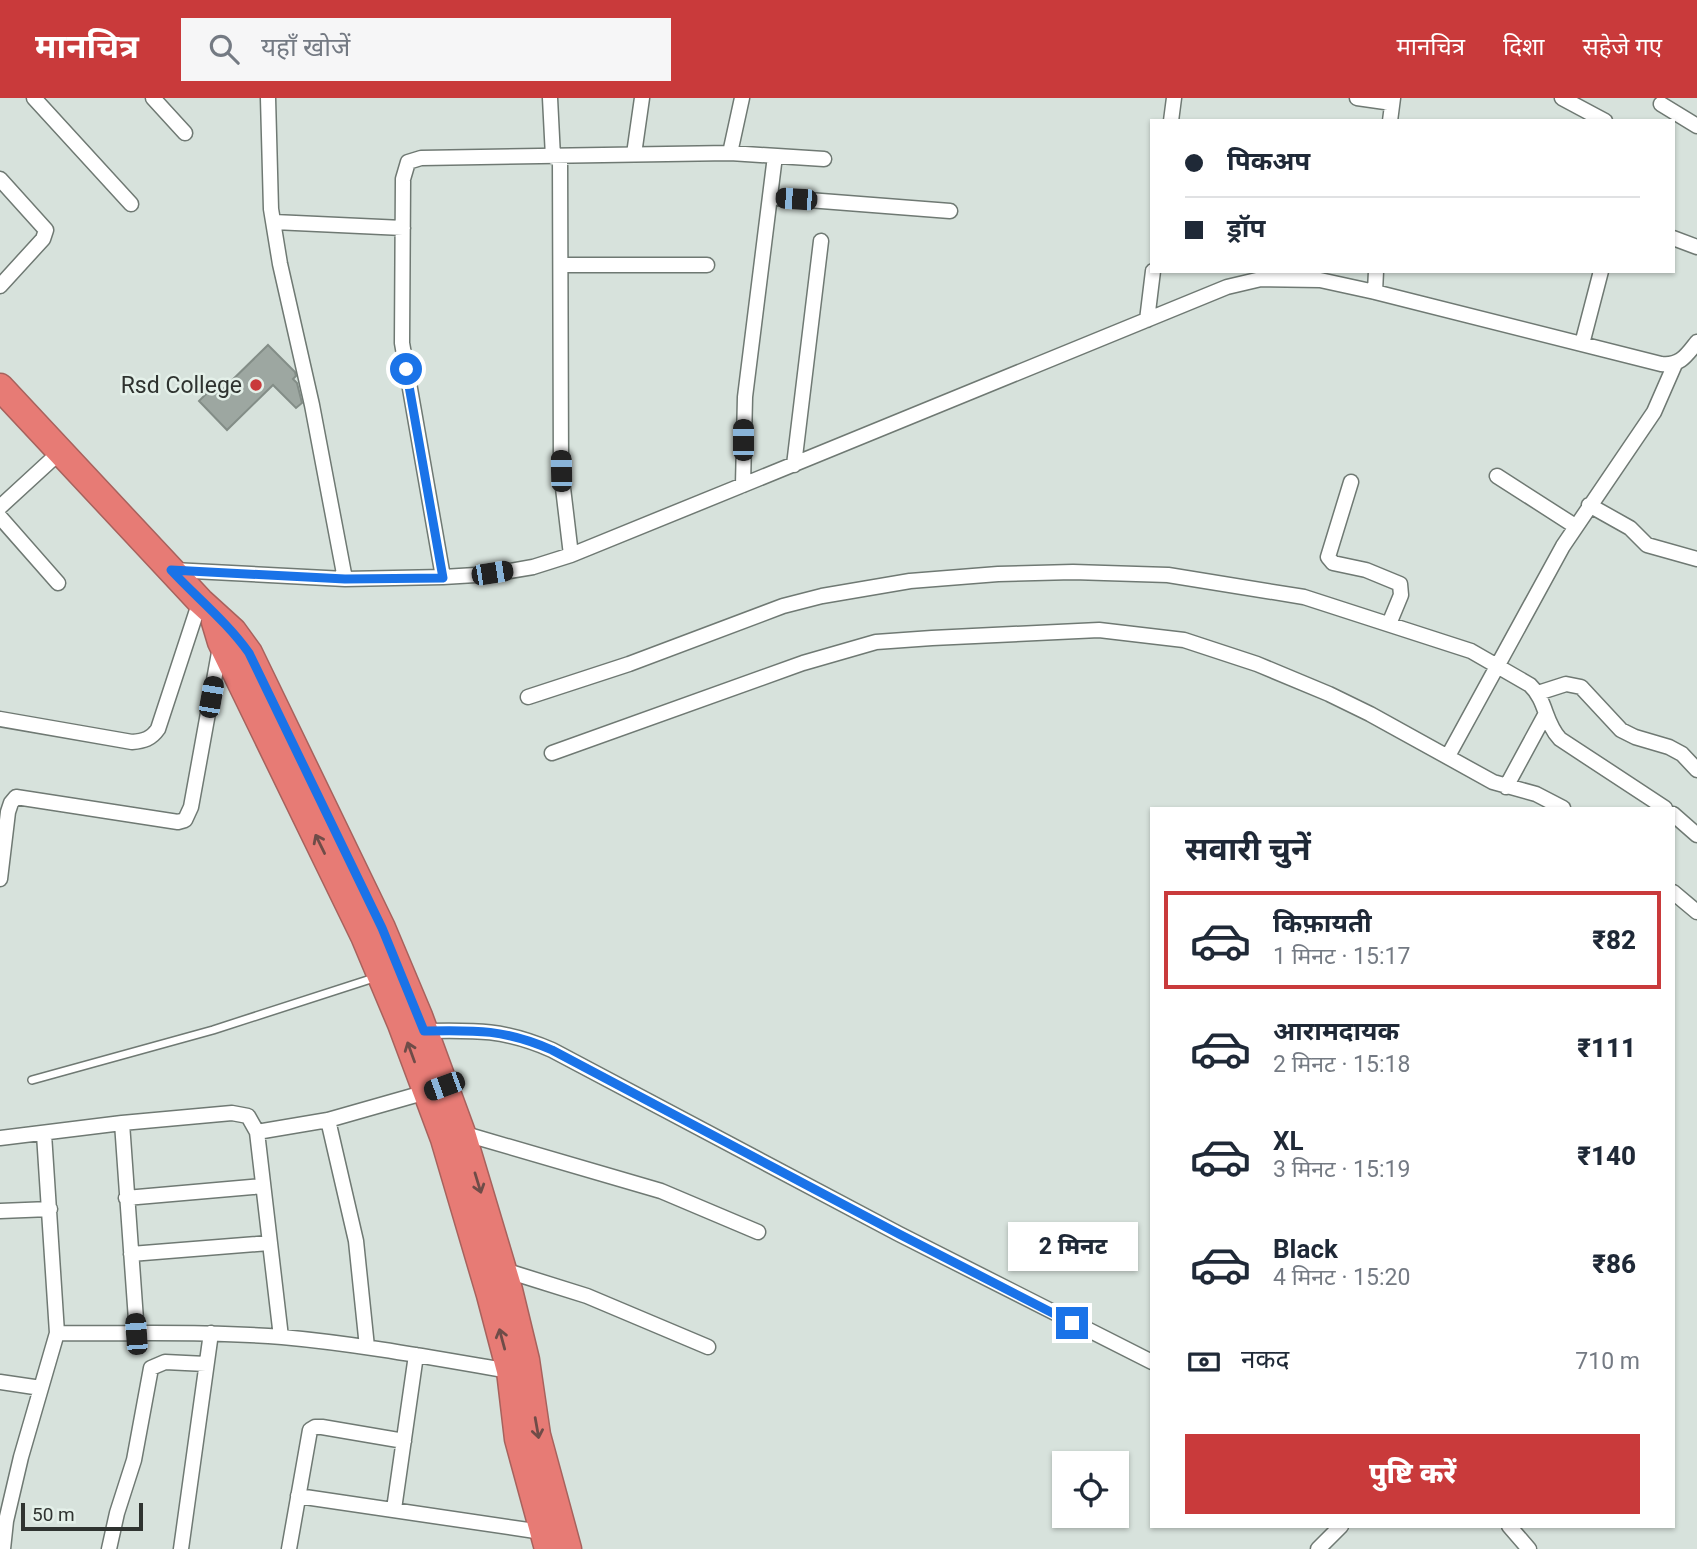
<!DOCTYPE html>
<html lang="hi">
<head>
<meta charset="utf-8">
<style>
	body { margin:0; font-family:Roboto,"Noto Sans Devanagari",sans-serif; background:#f6f6f7; color:#1f2937; height:100vh; display:flex; flex-direction:column; font-size:26px; white-space:nowrap }
	* { box-sizing:border-box; margin:0 }
	p { font-size:23px; color:#747a83 }
	.icon { flex:none; width:38px; height:38px; fill:none; stroke:currentColor; stroke-width:2; stroke-linecap:round; stroke-linejoin:round }
	.map { position:relative; flex:1; overflow:hidden }
	.side { position:absolute; left:1150px; top:709px; width:525px; height:721px; display:flex; flex-direction:column; background:#fff; border-radius:0px; box-shadow:0 2px 5px #0004 }
	.side>* { flex:none }
	.guide { position:absolute; left:1150px; top:21px; width:525px; height:154px; border-radius:0px; box-shadow:0 2px 5px #0004; display:grid; align-content:center; height:154px; padding:0 35px; background:#fff }
	.controls { position:absolute; left:1052px; top:1353px; display:grid; gap:14px }
	.controls a { display:grid; place-items:center; width:77px; height:77px; border-radius:0px; background:#fff; box-shadow:0 2px 5px #0004; font-size:35px }
	.scale { position:absolute; left:21px; bottom:18px; width:122px; box-sizing:border-box; padding-left:7px; border:4px solid #2f3330; border-top:0; font-size:19px; line-height:24px; white-space:nowrap; color:#2f3330; -webkit-text-stroke:5px #e4f0e9; paint-order:stroke }
	.end { position:absolute; width:32px; height:32px; margin:-16px; border:9px solid #1a73e8; background:#fff; box-shadow:0 0 0 4px #fff }
	.from { border-radius:50% }
	.bubble { position:absolute; height:49px; border-radius:0px; background:#fff; box-shadow:0 2px 5px #0004; font-size:23px; font-weight:800; line-height:49px; text-align:center }
	.car { position:absolute; width:21px; height:42px; margin:-21px -10px; border-radius:9px; box-shadow:0 0 5px 2px #0007; background:linear-gradient(#222 24%,#8ab4d8 0 40%,#222 0 76%,#8ab4d8 0 86%,#222 0) }
	.guide b { display:flex; align-items:center; gap:24px; height:66px; font-size:26px }
	.guide b+b { border-top:2px solid #e0e1e3 }
	.guide i { width:18px; height:18px; background:#1f2937 }
	ul { padding:0; list-style:none }
	li { display:flex; align-items:center; gap:21px; height:98px; margin:0 14px 10px; padding:0 21px; border:4px solid transparent; border-radius:0px }
	li div { flex:1 }
	li b { display:block; font-size:26px }
	li em { font-style:normal; font-weight:800 }
	li.on { border-color:#c93a3b }
	li>.icon { width:63px; height:63px; stroke-width:1.5 }
	h2 { padding:0 35px; font-size:32px; line-height:84px }
	.pay { display:flex; align-items:center; gap:18px; height:77px; padding:0 35px; font-size:26px }
	.pay p { margin-inline-start:auto }
	.button { display:flex; gap:14px; margin-top:auto; padding:14px 35px }
	.button a { flex:1; height:80px; border-radius:0px; background:#c93a3b; color:#fff; font-size:28px; font-weight:800; line-height:80px; text-align:center }
	header { display:flex; align-items:center; gap:42px; box-sizing:border-box; height:98px; padding:0 35px; background:#c93a3b; color:#fff }
	header strong { font-size:33px }
	nav { display:flex; gap:38px; margin-inline-start:auto; font-size:24px }
	.search { width:490px; height:63px; background:#f6f6f7; display:flex; align-items:center; gap:18px; box-sizing:border-box; padding:0 24px; border-radius:0px; color:#747a83; font-size:26px }
	.map>svg:first-child { display:block }
	.building { fill:#9da7a1; stroke:#838d87; stroke-width:2 }
	.lines { fill:none; stroke-linecap:round; stroke-linejoin:round }
	.lane-casing { stroke:#6f7973; stroke-width:10 }
	.street-casing { stroke:#6f7973; stroke-width:17 }
	.highway-casing { stroke:#a7625d; stroke-width:29 }
	.lane { stroke:#fff; stroke-width:7 }
	.street { stroke:#fff; stroke-width:14 }
	.highway { stroke:#e77b75; stroke-width:26 }
	.oneway { stroke:#6f4c48 }
	.route { stroke:#1a73e8; stroke-width:9 }
	.poi-dot { fill:#c93a3b; stroke:#e4f0e9; stroke-width:2.5 }
	.labels { text-anchor:middle; dominant-baseline:central; stroke-width:5; stroke-linejoin:round; paint-order:stroke }
	.poi-label { font-size:23px; fill:#2f3330; stroke:#e4f0e9; text-anchor:end }
</style>
</head>
<body>
<header>
<strong>मानचित्र</strong>
<div class="search"><svg class="icon" aria-label="search" viewBox="0 0 24 24"><circle cx="10" cy="10" r="6"/><path d="M15 15l6 6"/></svg>यहाँ खोजें</div>
<nav><a>मानचित्र</a><a>दिशा</a><a>सहेजे गए</a></nav>
</header>
<div class="map">
<svg width="1697" height="1451" viewBox="0 0 1697 1451">
	<rect width="100%" height="100%" fill="#d7e2dc"/>
	<path class="building" d="M268,247L295,274L296,278L293,281L297,285L302,305L296,310L273,287L227,332L199,303L212,290L218,296Z"/>
	<g class="lines">
		<defs>
			<path id="lane" d="M32,982L213,932L377,879"/>
			<path id="street" d="M34,0L131,106
				M153,0L185,35
				M268,0L271,111L280,166L312,307L345,481
				M550,0L553,59
				M1357,0L1392,5
				M1562,0L1605,23
				M1661,6L1697,28
				M1171,23L1174,0
				M1390,23L1393,0
				M730,55L742,0
				M634,56L642,0
				M560,59L561,373L571,457
				M0,81L46,132L43,141L0,188
				M770,99L950,113
				M274,124L403,130
				M1673,140L1697,149
				M561,167H707
				M1375,194L1376,173
				M1147,222L1153,173
				M1582,246L1601,173
				M794,367L821,143
				M1497,378L1575,428
				M1351,384L1328,459L1333,465L1366,472L1400,486L1401,497L1389,526
				M743,387L745,299L775,58
				M1589,407L1630,430L1647,447L1697,461
				M0,409L61,353
				M0,419L58,485
				M173,472L345,481L443,479L492,476L533,469L571,457L743,387L1227,189L1261,181L1320,182L1375,194L1661,266C1680,268 1686,258 1697,244
				M443,479L402,245L403,81L408,64L421,60L730,55L824,61
				M1538,595L1566,586L1581,589L1621,632L1635,639L1669,649L1682,656L1697,672
				M528,599L629,566L783,508L822,498L910,483L998,476L1073,474L1168,477L1304,499L1471,553L1530,587C1547,603 1544,624 1560,641L1665,710
				M0,621L132,644C144,643 151,641 158,631L200,503
				M552,655L803,565L876,544L932,540L1099,532L1184,542L1257,566L1329,596L1370,616L1493,684L1536,696L1563,710
				M1448,658L1563,448L1654,314L1675,266
				M1506,689L1545,617
				M1673,716L1697,737
				M0,781L8,714L11,705L16,699L178,724L185,722L191,709L220,549
				M1673,794L1697,814
				M424,933C475,932 504,931 552,952L899,1136L1152,1264
				M328,1022L356,1143L367,1249
				M122,1025L137,1236
				M257,1034L328,1022L430,993
				M462,1035L661,1093L758,1134
				M0,1040L122,1025L232,1015L248,1018L257,1034L281,1239
				M126,1100L263,1088
				M0,1113L50,1111
				M131,1156L269,1145
				M504,1172L587,1198L708,1249
				M57,1235C132,1236 208,1233 282,1239C359,1246 434,1260 510,1273
				M0,1284L41,1290
				M298,1398L542,1434
				M394,1411L416,1257
				M1509,1428L1529,1451
				M3,1451L6,1423L21,1359L57,1235L44,1036
				M109,1451L117,1415L134,1362L151,1270L165,1264L206,1266
				M181,1451L211,1235
				M289,1451L310,1332L315,1329H322L404,1343
				M1318,1451L1341,1428"/>
			<path id="highway" d="M0,289L200,503L233,533L249,555L382,830L419,918L462,1035L509,1192L526,1262L537,1337L568,1451
				M215,524L221,544L364,838L401,926L444,1041L490,1197L510,1273L518,1341L548,1451"/>
		</defs>
		<use href="#lane" class="lane-casing"/>
		<use href="#street" class="street-casing"/>
		<use href="#highway" class="highway-casing"/>
		<use href="#lane" class="lane"/>
		<use href="#street" class="street"/>
		<use href="#highway" class="highway"/>
	</g>
	<defs><path id="oneway-shaft" d="M-6 0H5M1.5-3L5.5 0L1.5 3" fill="none" stroke-width="1.6" stroke-linecap="round" stroke-linejoin="round" transform="scale(1.75)"/></defs>
	<g class="oneway">
		<use href="#oneway-shaft" transform="translate(320 746) rotate(-116)"/>
		<use href="#oneway-shaft" transform="translate(411 954) rotate(-110)"/>
		<use href="#oneway-shaft" transform="translate(478 1085) rotate(73)"/>
		<use href="#oneway-shaft" transform="translate(502 1241) rotate(-105)"/>
		<use href="#oneway-shaft" transform="translate(537 1330) rotate(80)"/>
	</g>
	<g class="lines">
		<path class="route" d="M406,271L443,480L345,481L171,472C197,500 227,524 249,555L382,830L424,933C475,932 504,931 552,952L899,1136L1072,1225"/>
	</g>
	<circle class="poi-dot" cx="256" cy="287" r="7"/>
	<g class="labels">
		<g class="poi-label">
			<text x="242" y="287">Rsd College</text>
		</g>
	</g>
</svg>
<div class="controls">
<a><svg class="icon" aria-label="locate" viewBox="0 0 24 24"><circle cx="12" cy="12" r="6"/><path d="M12 2v4M12 18v4M2 12h4M18 12h4"/></svg></a>
</div>
<div class="scale">50 m</div>
<i class="end from" style="left:406px;top:271px"></i>
<i class="end" style="left:1072px;top:1225px"></i>
<div class="bubble" style="left:1008px;top:1124px;width:130px">2 मिनट</div>
<i class="car" style="left:796px;top:101px;rotate:274deg"></i>
<i class="car" style="left:743px;top:342px;rotate:0deg"></i>
<i class="car" style="left:561px;top:373px;rotate:359deg"></i>
<i class="car" style="left:492px;top:475px;rotate:81deg"></i>
<i class="car" style="left:211px;top:599px;rotate:10deg"></i>
<i class="car" style="left:444px;top:988px;rotate:250deg"></i>
<i class="car" style="left:136px;top:1236px;rotate:356deg"></i>
<div class="guide">
<b><i class="from"></i>पिकअप</b>
<b><i></i>ड्रॉप</b>
</div>
<section class="side">
<h2>सवारी चुनें</h2>
<ul>
<li class="on"><svg class="icon" aria-label="car" viewBox="0 0 24 24"><path d="M5 17H2v-5l4-1 3-4h7l3 4 3 1v5h-3M9 17h6M6 11h13"/><circle cx="7" cy="17" r="2"/><circle cx="17" cy="17" r="2"/></svg><div><b>किफ़ायती</b><p>1 मिनट · 15:17</p></div><em>₹82</em></li>
<li><svg class="icon" aria-label="car" viewBox="0 0 24 24"><path d="M5 17H2v-5l4-1 3-4h7l3 4 3 1v5h-3M9 17h6M6 11h13"/><circle cx="7" cy="17" r="2"/><circle cx="17" cy="17" r="2"/></svg><div><b>आरामदायक</b><p>2 मिनट · 15:18</p></div><em>₹111</em></li>
<li><svg class="icon" aria-label="car" viewBox="0 0 24 24"><path d="M5 17H2v-5l4-1 3-4h7l3 4 3 1v5h-3M9 17h6M6 11h13"/><circle cx="7" cy="17" r="2"/><circle cx="17" cy="17" r="2"/></svg><div><b>XL</b><p>3 मिनट · 15:19</p></div><em>₹140</em></li>
<li><svg class="icon" aria-label="car" viewBox="0 0 24 24"><path d="M5 17H2v-5l4-1 3-4h7l3 4 3 1v5h-3M9 17h6M6 11h13"/><circle cx="7" cy="17" r="2"/><circle cx="17" cy="17" r="2"/></svg><div><b>Black</b><p>4 मिनट · 15:20</p></div><em>₹86</em></li>
</ul>
<div class="pay"><svg class="icon" aria-label="cash" viewBox="0 0 24 24"><path d="M3 7h18v10H3z"/><circle cx="12" cy="12" r="2"/></svg>नकद<p>710 m</p></div>
<div class="button"><a>पुष्टि करें</a></div>
</section>
</div>
</body>
</html>
